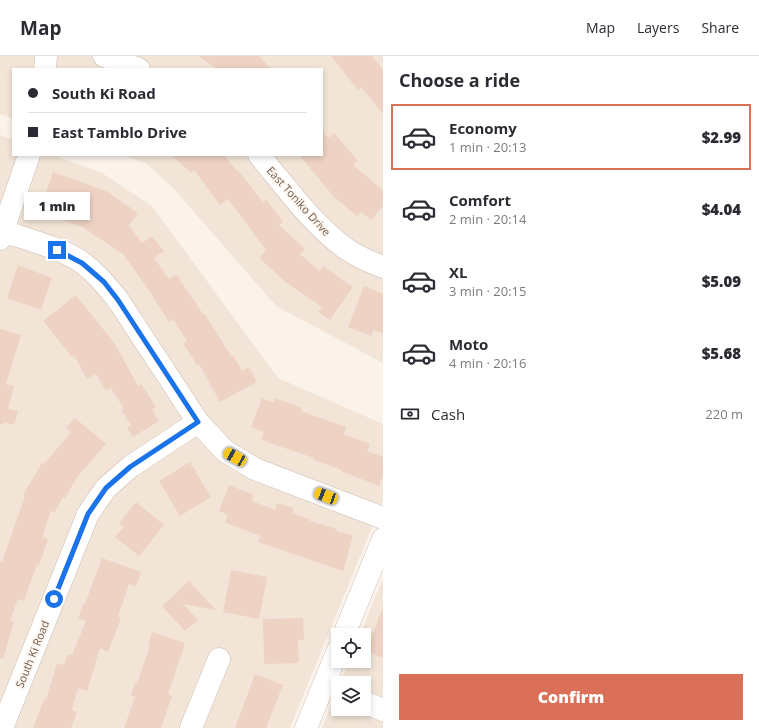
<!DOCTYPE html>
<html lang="en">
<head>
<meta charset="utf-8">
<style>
	body { margin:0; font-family:"Open Sans",sans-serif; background:#f2f2f3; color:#2b2b33; height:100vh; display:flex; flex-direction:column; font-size:15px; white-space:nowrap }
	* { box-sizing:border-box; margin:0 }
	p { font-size:13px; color:#7c7c81 }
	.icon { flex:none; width:22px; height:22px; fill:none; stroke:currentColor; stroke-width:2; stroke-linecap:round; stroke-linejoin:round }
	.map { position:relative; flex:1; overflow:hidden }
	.drawer { display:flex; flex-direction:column; background:#fff; width:376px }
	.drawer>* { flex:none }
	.banner { position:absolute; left:12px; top:12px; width:311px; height:88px; border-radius:0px; box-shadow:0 2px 6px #0003; display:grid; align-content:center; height:88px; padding:0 16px; background:#fff }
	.buttons { position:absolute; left:331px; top:572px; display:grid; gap:8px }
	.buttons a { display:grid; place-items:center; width:40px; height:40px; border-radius:0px; background:#fff; box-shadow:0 2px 6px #0003; font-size:20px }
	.end { position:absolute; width:18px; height:18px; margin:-9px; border:5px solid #1a73e8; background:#fff; box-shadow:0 0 0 2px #fff }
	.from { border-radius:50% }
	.bubble { position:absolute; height:28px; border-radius:0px; background:#fff; box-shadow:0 2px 6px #0003; font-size:13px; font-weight:800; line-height:28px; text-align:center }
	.car { position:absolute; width:12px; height:24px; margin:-12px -6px; border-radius:5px; box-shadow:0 0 3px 1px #0007; background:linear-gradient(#f5c518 24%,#345 0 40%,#f5c518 0 76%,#345 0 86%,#f5c518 0) }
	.banner b { display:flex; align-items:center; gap:14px; height:38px; font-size:15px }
	.banner b+b { border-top:1px solid #e1e1e2 }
	.banner i { width:10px; height:10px; background:#2b2b33 }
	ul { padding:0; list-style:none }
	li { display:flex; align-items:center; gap:12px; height:66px; margin:0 8px 6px; padding:0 8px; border:2px solid transparent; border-radius:0px }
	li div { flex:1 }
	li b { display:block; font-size:15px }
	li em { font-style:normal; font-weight:800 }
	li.on { border-color:#db7058 }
	li>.icon { width:36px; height:36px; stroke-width:1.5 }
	h2 { padding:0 16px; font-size:18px; line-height:48px }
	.pay { display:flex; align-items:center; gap:10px; height:44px; padding:0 16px; font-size:15px }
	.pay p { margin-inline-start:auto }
	.button { display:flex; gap:8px; margin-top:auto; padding:8px 16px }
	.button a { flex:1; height:46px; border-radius:0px; background:#db7058; color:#fff; font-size:16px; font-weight:800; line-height:46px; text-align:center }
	header { display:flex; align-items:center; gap:24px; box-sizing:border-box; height:56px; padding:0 20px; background:#fff; border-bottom:1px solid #e1e1e2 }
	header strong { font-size:19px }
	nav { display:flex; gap:22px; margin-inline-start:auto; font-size:14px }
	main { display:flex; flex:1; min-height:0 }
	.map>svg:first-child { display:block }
	.residential { fill:#f2e5d8 }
	.building { fill:#eed2c3 }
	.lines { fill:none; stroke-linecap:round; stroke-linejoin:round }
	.minor-casing { stroke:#ccbbb0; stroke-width:23 }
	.minor { stroke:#fff; stroke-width:22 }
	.route { stroke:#1a73e8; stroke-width:5 }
	.labels { text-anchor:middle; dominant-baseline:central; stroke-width:3.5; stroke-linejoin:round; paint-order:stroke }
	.street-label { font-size:11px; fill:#735a4e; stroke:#fef7ef }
</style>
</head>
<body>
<header>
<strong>Map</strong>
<nav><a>Map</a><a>Layers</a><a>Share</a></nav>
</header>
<main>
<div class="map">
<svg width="383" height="672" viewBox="0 0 383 672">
	<rect width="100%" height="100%" fill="#fbf3e9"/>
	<path class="residential" d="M0,0H383V307L276,250L175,134L147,108L123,99H322V13H13V62L0,58Z
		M0,79L13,84V99H53L102,117L152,150L278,322L383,368V444L290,672H0Z
		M383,522V672H322L338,633V653H364V627H340L349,605H364V579H360Z"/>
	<path class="building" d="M198,0H259L271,13H217Z
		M331,0H372L383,14V58L361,31L358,34Z
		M322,74L328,82L334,77L358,105L353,109L383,134V150L371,164L361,156L357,160L335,142L299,99H322Z
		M171,99H224L236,114L237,113L263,146L266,143L283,166L279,169L305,193L300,198L320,215L323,210L353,231L330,264L318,256L322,251L287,227L259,202L266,194L228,143L220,149L194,114L191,117Z
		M53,116L106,135L138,157L129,169L142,187L152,180L164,195L154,202L169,223L176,218L203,258H205L231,300L233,299L242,315L249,311L257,326L220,346L199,308L197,309L183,287L187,285L173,263L169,266L150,236L123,198L82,171L54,161L55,158L40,153Z
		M18,209L52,222L41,254L7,242Z
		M364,230L383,238V277L374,274L371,280L348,271Z
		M76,239L115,288L138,330L141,328L156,351L152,353L159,365L133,381L127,372L131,369L121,354L124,353L111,332L106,335L96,318L87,323L74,299L72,301L43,265Z
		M0,273L21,279L6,328L14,330L8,353L18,355L14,369L4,366L3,368H0Z
		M262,342L274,347L275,342L302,352L301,355L346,371L344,378L370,388L367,395L383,401V420L379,430L341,415L342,414L314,404V402L261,384L264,376L251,371Z
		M75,362L106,388L78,420L65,442L63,441L54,457L51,455L42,481L48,483L39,509L37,508L24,545L18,543L10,564L14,566L3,603L0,602V505L2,506L25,440L23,439L42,407L44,408L71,376L66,372Z
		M190,406L211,441L180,460L159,425Z
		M229,429L254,439L252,445L275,454L277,447L294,452L292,457L310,463V465L337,473V475L353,480L343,515L258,486L260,480L225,466L228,459L219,455Z
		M136,446L164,469L139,500L115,481L124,471L119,467Z
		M102,502L141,516L136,530L129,528L118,560L121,562L108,596L100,592L87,635L78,632L72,654L77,656L71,672H33L44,643L46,644L57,607L64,609L68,598L72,599L86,565L78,562L84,547L85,548Z
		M231,514L267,521L259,563L223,556Z
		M189,525L216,554L183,548L198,564L185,575L162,550Z
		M382,553H383V602L366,595Z
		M303,562L304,584H298L299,607L264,608L263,563Z
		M152,576L185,587L168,638L172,640L161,672H124L135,641L131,639L135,627H137L150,590L148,589Z
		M255,618L283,629L266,672H235Z"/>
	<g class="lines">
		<defs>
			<path id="minor" d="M104,0L139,13
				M45,13L46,0
				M259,99C286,131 311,167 345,192C356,200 370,206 383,211
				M0,174C25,183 63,192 84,208C97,218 108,231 118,244L198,366L225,395L255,413L383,462
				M0,183L29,99
				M344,579L383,483
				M364,646L383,654
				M2,672L88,458L106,432L130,411L198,366
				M191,672L219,603
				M306,672L338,594"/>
		</defs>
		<use href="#minor" class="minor-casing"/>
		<use href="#minor" class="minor"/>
	</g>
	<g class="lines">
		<path class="route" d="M54,543L88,458L106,432L130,411L198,366L118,244L104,226L82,207L57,194"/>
	</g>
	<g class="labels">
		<g class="street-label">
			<text transform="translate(299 145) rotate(48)">East Toniko Drive</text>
			<text transform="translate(32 598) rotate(-68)">South Ki Road</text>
		</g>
	</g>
</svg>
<div class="buttons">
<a><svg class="icon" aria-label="locate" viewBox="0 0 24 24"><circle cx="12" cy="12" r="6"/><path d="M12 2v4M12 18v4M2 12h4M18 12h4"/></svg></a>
<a><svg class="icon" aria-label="layers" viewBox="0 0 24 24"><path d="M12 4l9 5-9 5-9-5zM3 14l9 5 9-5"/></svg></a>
</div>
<i class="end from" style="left:54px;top:543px"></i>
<i class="end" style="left:57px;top:194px"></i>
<div class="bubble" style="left:24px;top:136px;width:66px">1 min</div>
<i class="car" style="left:235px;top:401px;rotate:300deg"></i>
<i class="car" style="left:326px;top:440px;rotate:291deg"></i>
<div class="banner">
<b><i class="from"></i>South Ki Road</b>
<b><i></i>East Tamblo Drive</b>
</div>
</div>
<section class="drawer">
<h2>Choose a ride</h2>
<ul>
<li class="on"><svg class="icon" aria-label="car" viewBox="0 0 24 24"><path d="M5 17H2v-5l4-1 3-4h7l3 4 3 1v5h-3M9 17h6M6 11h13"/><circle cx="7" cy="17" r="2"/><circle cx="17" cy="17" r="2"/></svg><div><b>Economy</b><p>1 min · 20:13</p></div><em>$2.99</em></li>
<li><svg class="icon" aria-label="car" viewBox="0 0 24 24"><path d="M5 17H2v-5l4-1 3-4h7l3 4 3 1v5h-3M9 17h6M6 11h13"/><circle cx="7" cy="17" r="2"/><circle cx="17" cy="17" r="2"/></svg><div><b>Comfort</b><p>2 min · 20:14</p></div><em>$4.04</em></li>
<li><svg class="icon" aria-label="car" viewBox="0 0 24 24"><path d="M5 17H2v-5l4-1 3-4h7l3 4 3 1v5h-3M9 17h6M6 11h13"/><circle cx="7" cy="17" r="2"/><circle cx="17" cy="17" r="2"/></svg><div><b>XL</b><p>3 min · 20:15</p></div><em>$5.09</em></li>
<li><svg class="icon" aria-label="car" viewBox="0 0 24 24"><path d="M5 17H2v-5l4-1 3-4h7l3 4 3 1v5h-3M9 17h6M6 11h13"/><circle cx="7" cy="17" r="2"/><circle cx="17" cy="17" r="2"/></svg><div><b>Moto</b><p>4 min · 20:16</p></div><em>$5.68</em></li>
</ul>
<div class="pay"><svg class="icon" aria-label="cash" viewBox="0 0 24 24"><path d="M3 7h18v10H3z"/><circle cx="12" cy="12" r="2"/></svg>Cash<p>220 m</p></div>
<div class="button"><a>Confirm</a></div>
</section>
</main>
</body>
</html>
